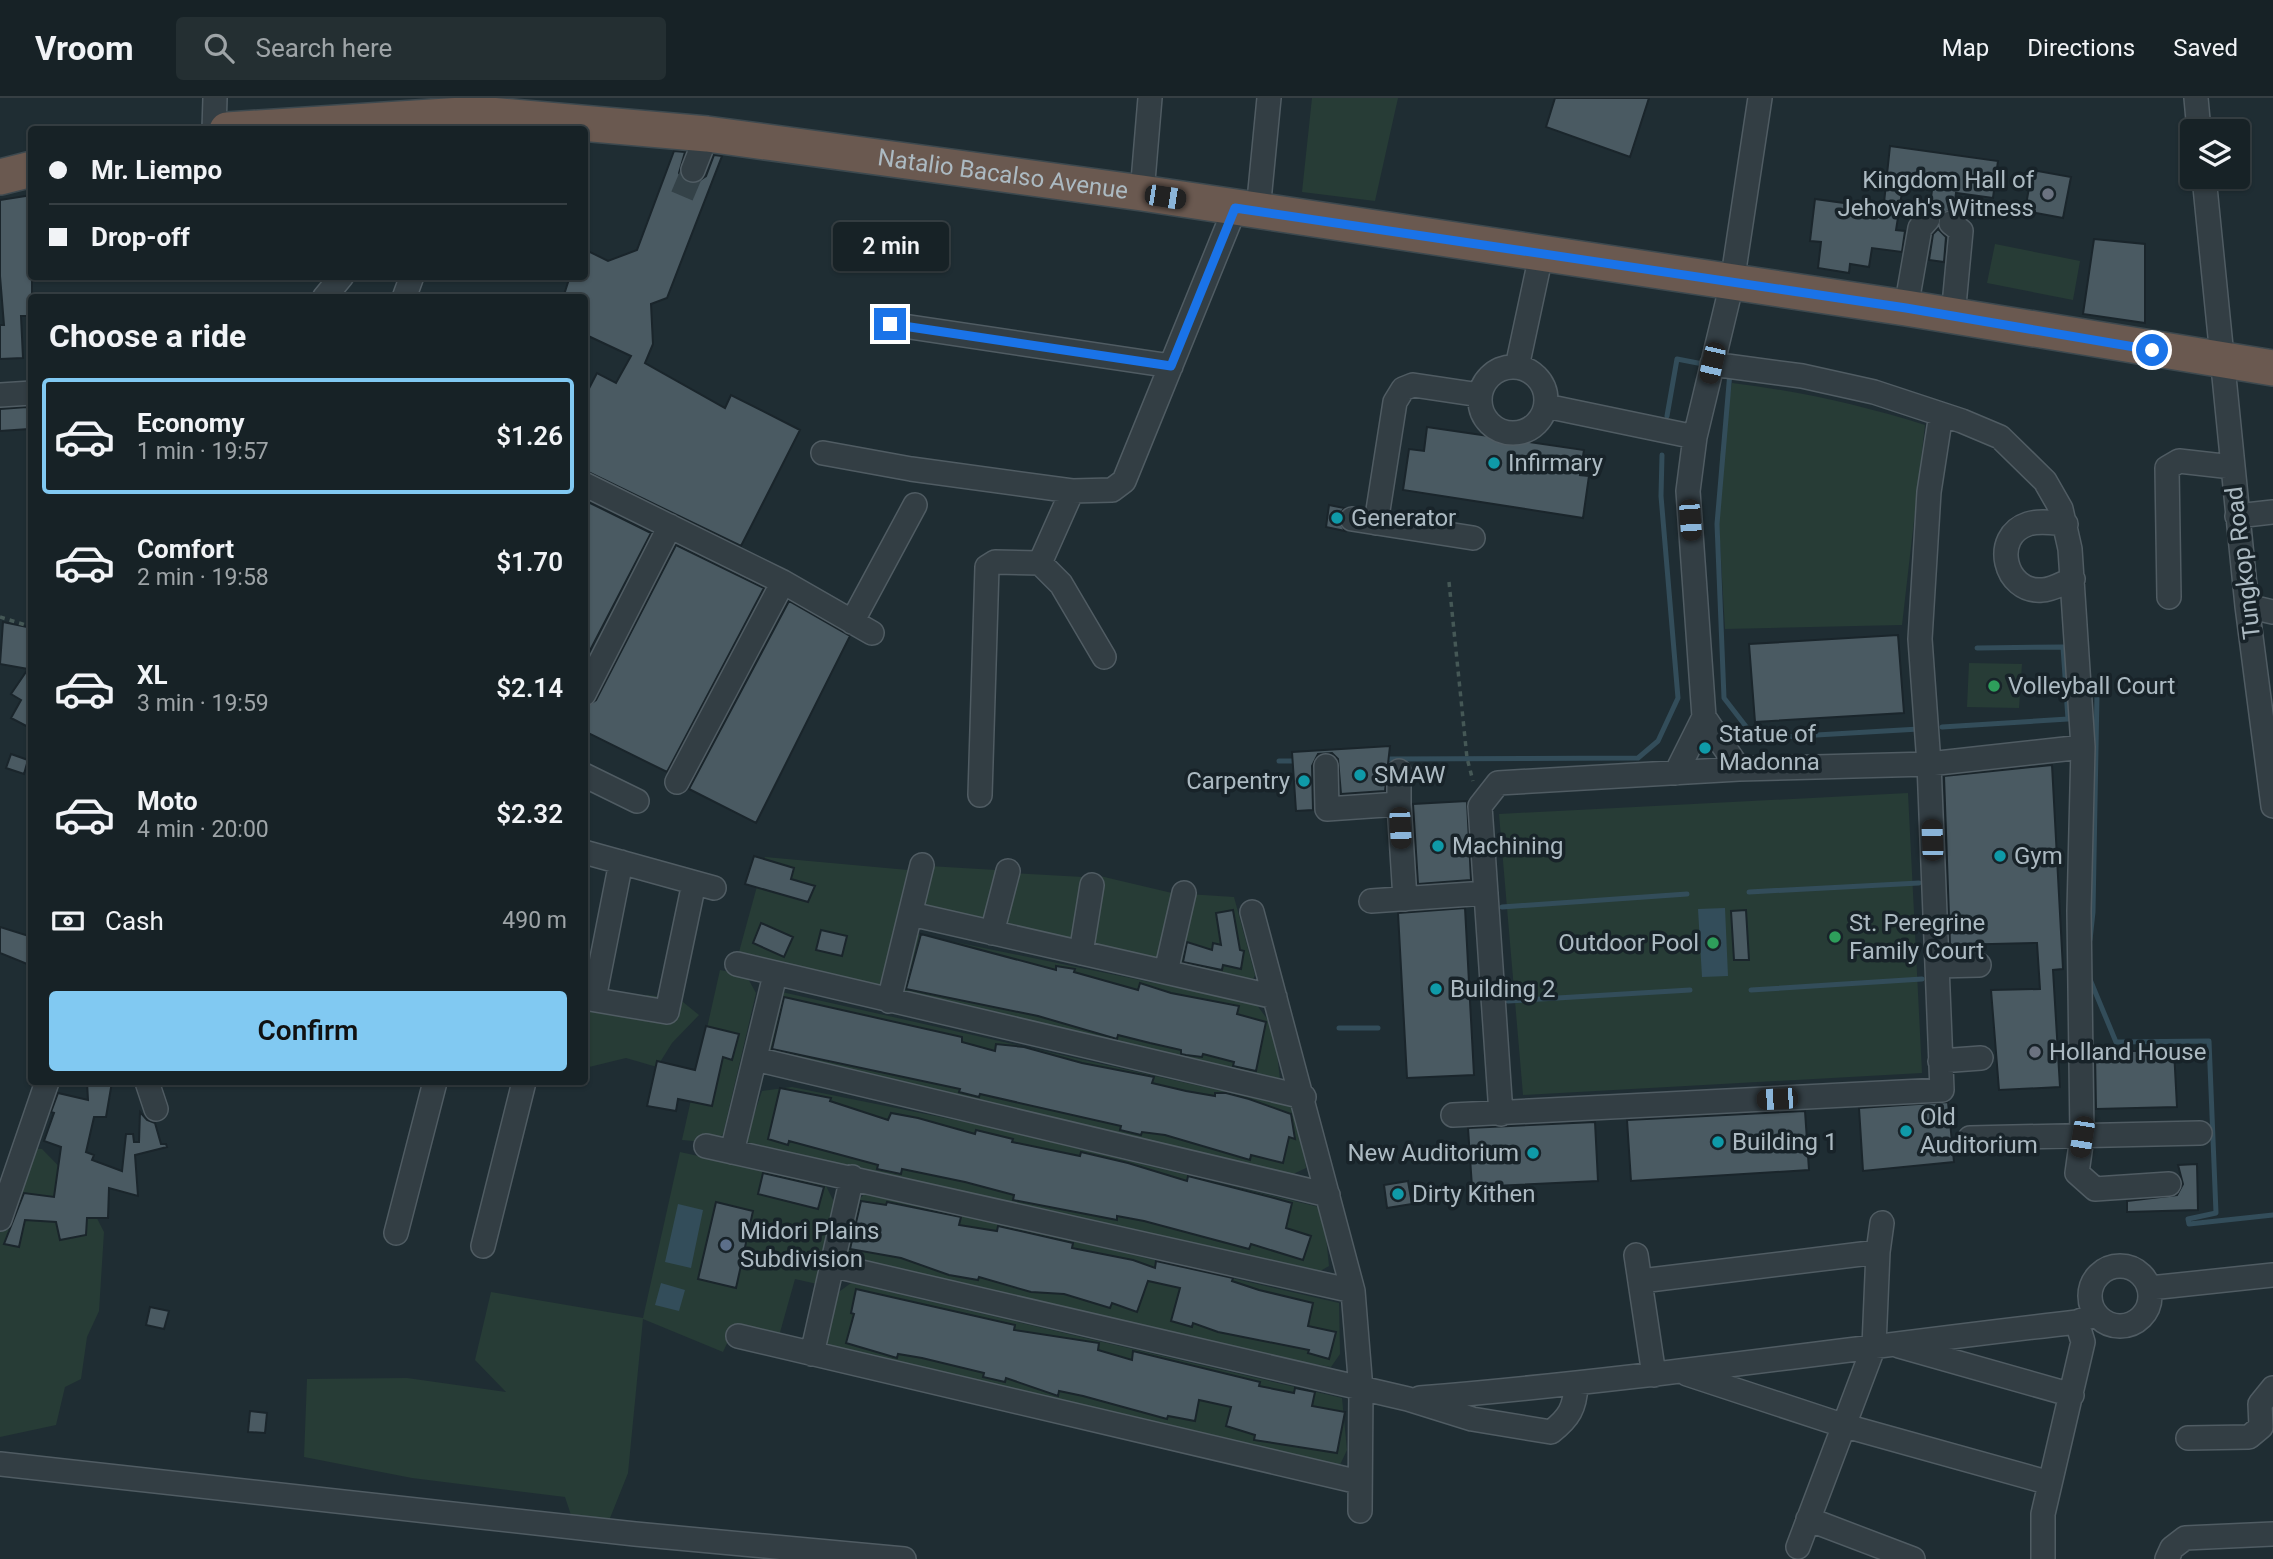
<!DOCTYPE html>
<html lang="en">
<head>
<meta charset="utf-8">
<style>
	body { margin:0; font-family:Roboto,sans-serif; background:#242f32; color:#f1f3f6; height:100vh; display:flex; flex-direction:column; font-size:26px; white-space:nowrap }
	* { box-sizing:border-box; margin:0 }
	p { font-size:23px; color:#9ea4a7 }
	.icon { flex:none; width:38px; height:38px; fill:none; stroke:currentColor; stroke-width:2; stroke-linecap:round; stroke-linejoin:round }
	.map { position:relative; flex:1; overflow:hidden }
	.drawer { position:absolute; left:28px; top:196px; width:560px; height:791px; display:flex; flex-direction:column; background:#172226; border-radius:7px; box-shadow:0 2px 5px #0004,0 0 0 2px #363f43 }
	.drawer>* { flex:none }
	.top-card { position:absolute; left:28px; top:28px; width:560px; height:154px; border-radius:7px; box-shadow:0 2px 5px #0004,0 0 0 2px #363f43; display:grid; align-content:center; height:154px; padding:0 21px; background:#172226 }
	.fabs { position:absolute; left:2180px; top:21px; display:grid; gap:14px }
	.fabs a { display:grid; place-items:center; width:70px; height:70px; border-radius:7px; background:#172226; box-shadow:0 2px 5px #0004,0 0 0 2px #363f43; font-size:35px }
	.end { position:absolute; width:32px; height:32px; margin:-16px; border:9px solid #1a73e8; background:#fff; box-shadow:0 0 0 4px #fff }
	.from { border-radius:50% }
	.bubble { position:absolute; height:49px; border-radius:7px; background:#172226; box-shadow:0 2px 5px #0004,0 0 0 2px #363f43; font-size:23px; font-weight:600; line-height:49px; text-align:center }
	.car { position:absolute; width:21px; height:42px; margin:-21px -10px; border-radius:9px; box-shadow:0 0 5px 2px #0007; background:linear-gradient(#222 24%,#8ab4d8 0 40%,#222 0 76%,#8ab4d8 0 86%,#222 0) }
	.top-card b { display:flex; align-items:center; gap:24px; height:66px; font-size:26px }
	.top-card b+b { border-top:2px solid #363f43 }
	.top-card i { width:18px; height:18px; background:#f1f3f6 }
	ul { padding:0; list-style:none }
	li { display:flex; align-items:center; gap:21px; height:116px; margin:0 14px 10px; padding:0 7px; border:4px solid transparent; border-radius:7px }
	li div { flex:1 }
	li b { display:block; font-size:26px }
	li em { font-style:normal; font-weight:600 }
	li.on { border-color:#81c9f2 }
	li>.icon { width:63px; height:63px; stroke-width:1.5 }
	h2 { padding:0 21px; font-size:32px; line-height:84px }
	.pay { display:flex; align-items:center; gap:18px; height:77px; padding:0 21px; font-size:26px }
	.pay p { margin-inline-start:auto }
	.cta { display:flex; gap:14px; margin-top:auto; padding:14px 21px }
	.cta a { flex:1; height:80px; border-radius:7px; background:#81c9f2; color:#111; font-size:28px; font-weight:600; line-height:80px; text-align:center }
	header { display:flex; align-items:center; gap:42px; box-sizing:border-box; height:98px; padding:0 35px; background:#172226; border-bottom:2px solid #363f43 }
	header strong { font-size:33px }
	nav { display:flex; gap:38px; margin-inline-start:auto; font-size:24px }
	.search { width:490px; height:63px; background:#242f32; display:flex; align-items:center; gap:18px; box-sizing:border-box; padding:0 24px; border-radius:7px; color:#9ea4a7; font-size:26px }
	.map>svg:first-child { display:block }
	.green { fill:#273c36 }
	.water { fill:#334d5a }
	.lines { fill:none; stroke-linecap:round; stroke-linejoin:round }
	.stream { stroke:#334d5a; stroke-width:5 }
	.building { fill:#4a5a62; stroke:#1a252b; stroke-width:2 }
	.minor-tunnel { stroke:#344248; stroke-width:23; stroke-dasharray:23 11; stroke-linecap:butt }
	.minor-casing { stroke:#505c63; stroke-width:26 }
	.highway-casing { stroke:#3d494f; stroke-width:38 }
	.path { stroke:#455856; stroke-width:3.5; stroke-dasharray:5 5; stroke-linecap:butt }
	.minor { stroke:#333e44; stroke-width:23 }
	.highway { stroke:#6a5950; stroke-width:35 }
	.route { stroke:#1a73e8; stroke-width:9 }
	.worship-dot { fill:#6b7280; stroke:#182329; stroke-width:2.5 }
	.culture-dot { fill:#0f9aa8; stroke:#182329; stroke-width:2.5 }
	.leisure-dot { fill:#2e9e5b; stroke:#182329; stroke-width:2.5 }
	.service-dot { fill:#5c6f8a; stroke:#182329; stroke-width:2.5 }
	.labels { text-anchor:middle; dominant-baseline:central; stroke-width:7; stroke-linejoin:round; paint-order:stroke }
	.street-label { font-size:24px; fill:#acbac2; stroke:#182329 }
	.poi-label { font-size:24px; fill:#acbac2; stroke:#182329; text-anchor:start }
</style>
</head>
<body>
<header>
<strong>Vroom</strong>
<div class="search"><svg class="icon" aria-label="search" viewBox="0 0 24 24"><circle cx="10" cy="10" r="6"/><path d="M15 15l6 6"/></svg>Search here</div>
<nav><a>Map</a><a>Directions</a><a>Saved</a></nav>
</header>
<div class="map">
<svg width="2273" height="1461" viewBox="0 0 2273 1461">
	<rect width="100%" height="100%" fill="#1f2d33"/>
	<path class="green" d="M1312,0H1398L1375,103L1302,94Z
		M1995,146L2080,163L2073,202L1987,185Z
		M1732,285C1798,293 1861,307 1925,327L1902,527L1725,531L1718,411L1720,358Z
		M1969,565L2022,566L2019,610L1967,609Z
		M1908,695L1922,975L1523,997L1499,716Z
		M765,759L908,772L883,887L872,894L739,854Z
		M929,768L996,772L988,817L979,827L933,819L919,804Z
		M1012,775L1083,779L1077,835L1064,847L1003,827Z
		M1100,778L1172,795L1234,799L1255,877L1248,893L1161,862L1093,853L1088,839Z
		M916,836L1256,906L1274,930L1280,981L1262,985L898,900Z
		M720,872L746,877L756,895L723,1036L715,1045L682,1042Z
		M782,894L1297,1010L1306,1070L1289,1078L761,956Z
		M647,897L678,900L699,917L672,945L657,969L626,960L585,970L584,904L629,909Z
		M792,989L985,1028L1323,1110L1329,1168L1315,1176L788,1061L745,1043L762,993Z
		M18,1049L42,1051L83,1093L104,1134L99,1213L87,1239L81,1281L65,1289L56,1327L0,1339V1091Z
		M680,1054L825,1086L835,1106L817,1186L795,1181L779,1238L735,1228L723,1254L643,1221L628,1375L610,1420H572L565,1399L412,1380L304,1359L307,1281L407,1280L506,1294L475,1262L491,1194L643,1220Z
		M866,1095L1339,1205L1340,1256L1331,1269L1240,1253L841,1159L851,1108Z
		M851,1185L1342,1300L1347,1352L1339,1369L822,1250L836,1196Z"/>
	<path class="water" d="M1725,810L1728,878L1702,879L1698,811Z
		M678,1106L703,1112L691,1170L665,1164Z
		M661,1185L685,1192L679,1213L655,1207Z"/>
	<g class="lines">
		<path class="stream" d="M1730,274L1717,426L1724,600L1751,635L1766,640L1919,631
			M1667,318L1677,261L1703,266
			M1977,550L2063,549L2068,621
			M1942,629L2068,621
			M1385,661L1638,660L1658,643L1678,600L1661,398L1662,357
			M1279,663H1298
			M1749,794L1919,785
			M1502,809L1687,796
			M2090,842L2093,814L2097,595
			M2089,879L2116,944L2209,943L2216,1115L2188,1121
			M1751,892L1922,881
			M1508,903L1690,892
			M1339,930H1378
			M2188,1121L2189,1126L2273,1117"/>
	</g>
	<path class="building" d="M1555,0H1649L1630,59L1546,29Z
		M1890,48L1998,63L1993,100L1956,95L1954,111L1941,116L1930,107L1932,92L1903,88L1896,132L1905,133L1902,154L1872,150L1869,169L1850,166L1849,175L1818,170L1821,144L1810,143L1815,101L1859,107V103L1884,105Z
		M674,53L685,54L679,75L683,81L694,86L706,78L714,57L722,58L667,200L651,206L653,246L645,265L725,310L731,297L800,332L741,448L584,372V300L597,275L616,285L631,258L584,236V200H563L570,178H584V151L608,163L637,152Z
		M2032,72L2071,79L2063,120L2025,113Z
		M32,97V218H21L23,260L0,261V227H4L0,178V102Z
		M1938,131L1946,139L1944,164L1929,162L1933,136Z
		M2094,141L2145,146V225L2083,216Z
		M27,309L29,331L0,333V311Z
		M1427,329L1584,352L1580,377L1589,378L1583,420L1403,392L1409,351L1424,353Z
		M584,402L651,435L584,564Z
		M1329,407L1344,410L1338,420L1345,433L1326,429Z
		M676,447L764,490L667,674L584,633V610L596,602Z
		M789,503L850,538L756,725L689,691Z
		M3,524L32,530V631L11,620L21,602L11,596L28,571L0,566Z
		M1898,537L1904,615L1755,624L1749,546Z
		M1390,648L1385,693L1341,696L1338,661L1332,655L1318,656L1312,668L1313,712L1296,713L1292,654Z
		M11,656L28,662L24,676L6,670Z
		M2052,667L2063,871L2053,872L2060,989L1999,992L1991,892L2040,891L2037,845L1950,847L1944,678Z
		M1467,703L1471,782L1418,786L1413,706Z
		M754,758L794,770L791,781L815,788L808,804L745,786Z
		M1465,810L1474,977L1407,980L1398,815Z
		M1233,812L1240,852L1244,853L1241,871L1223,867L1222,872L1183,864L1187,844L1212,852L1213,845L1221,847L1216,815Z
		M1746,812L1749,862H1734L1731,813Z
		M761,825L793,839L784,859L753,845Z
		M0,829L32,839V868L0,855Z
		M821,832L847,838L842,858L816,852Z
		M921,836L1056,872V868L1075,871L1074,874L1138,892L1140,885L1171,895L1239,908L1237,916L1266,924L1256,973L1233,968L1234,964L1203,956L1202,959L1186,957L1181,956V952L1150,945L1118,937L1117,941L1038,918L906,891Z
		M784,899L962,939V944L995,953L996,946L1024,949L1082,965L1154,979L1152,985L1186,993L1215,998V995H1226L1249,1001L1291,1016L1295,1041L1289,1039L1283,1065L1251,1057L1250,1062L1165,1037L1142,1034L1141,1037L1120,1032L1121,1028L980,996L979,999L959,994L960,991L772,951Z
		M706,928L739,936L732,962L723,959L712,1008L678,1001L676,1013L647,1008L657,963L695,972Z
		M2174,952L2177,1009L2096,1011L2095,954Z
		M87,984H112L106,1019H94L86,1054L94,1057L92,1062L122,1073L126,1036H133L134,1044H139L140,1014L147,1022L155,1025L161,1046H166L167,1049L135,1057L138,1098L109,1090L108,1120H87L86,1137L60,1142L56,1124L25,1122L19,1149L4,1146L24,1095L54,1099L61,1049L44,1043L54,1015L51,1014L58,995L88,1002Z
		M780,990L831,1000L830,1003L888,1022L891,1015L918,1020L975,1036L976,1032L1013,1041L1012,1044L1080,1058L1081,1054L1128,1065L1187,1083L1188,1078L1274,1100L1292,1105L1286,1130L1311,1138L1303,1162L1251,1146L1249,1151L1144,1123L1117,1118V1122L1013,1102L1014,1097L965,1084L902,1071L901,1076L877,1071L878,1067L789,1043L788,1047L768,1041Z
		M1948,1004L1954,1064L1863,1073L1859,1010Z
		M1805,1013L1809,1072L1631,1083L1627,1022Z
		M1595,1024L1598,1083L1472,1089L1468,1030Z
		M2197,1066L2198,1112L2127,1114V1103L2177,1097L2183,1086L2178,1067Z
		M763,1075L824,1089L818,1111L758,1096Z
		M1408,1083L1412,1106L1387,1110L1384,1087Z
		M861,1103L886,1107L887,1104L961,1119L959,1127L997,1133L998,1128L1073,1145L1072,1150L1133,1162L1155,1170L1156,1163L1233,1180L1232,1183L1259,1192L1313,1205L1308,1228L1336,1234L1329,1261L1308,1255L1309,1252L1218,1234L1193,1225L1192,1229L1171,1223L1180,1190L1148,1183L1137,1214L1112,1205L1110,1210L1064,1196L1031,1194L979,1179L978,1182L949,1177L901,1160L850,1151Z
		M716,1104L753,1113L736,1190L698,1181Z
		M856,1191L1015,1227L1014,1232L1099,1245L1098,1252L1132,1262L1133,1253L1260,1284L1259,1288L1294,1295L1295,1290L1315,1294L1312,1308L1345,1314L1337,1355L1254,1342L1255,1337L1226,1328L1231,1309L1199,1302L1195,1323L1168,1318L1167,1321L1083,1298L1059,1293L1058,1298L1006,1280L1005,1284L983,1279L984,1275L922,1260L898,1256L897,1260L846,1245L854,1216L851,1215Z
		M150,1209L169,1213L164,1231L146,1227Z
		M250,1313L267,1315L265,1335L248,1334Z"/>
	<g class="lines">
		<path class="minor-tunnel" d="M682,98L693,72"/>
		<defs>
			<path id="minor" d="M2196,0L2199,33
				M214,32L215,0
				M693,72L707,36
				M2204,79L2247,508L2273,708
				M1142,95L1150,0
				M1258,113L1269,0
				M1951,125L1961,133L1953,218
				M324,200L342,178
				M404,200L412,178
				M1906,210L1920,130L1928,121
				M890,226L1171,268
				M1712,266L1802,278L1874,294L1962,323L2000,339L2045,383L2061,411L2070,451L2083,649L2079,813L2082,1039L2077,1075L2095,1091L2169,1086
				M1480 302a33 33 0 1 1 66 0a33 33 0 1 1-66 0Z
				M1517,269L1541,157
				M0,297L32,295
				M1546,308L1695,339
				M823,355L911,371L1072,393L1112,392L1124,383L1235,110
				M584,386L783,484L872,535
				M2237,418L2273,414
				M1352,421L1473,440
				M1376,425L1395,304L1403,291L1413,287L1480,297
				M2066,426C2054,425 2040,422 2028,426C1991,438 2004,495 2042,492C2052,492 2063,485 2073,481
				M1040,465L1061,486L1104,559
				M2169,499L2167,370L2179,363L2232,369
				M2247,508L2273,514
				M852,524L915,407
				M584,596L670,428
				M1704,619L1688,393L1695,339L1732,185L1760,0
				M1326,668L1327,711L1399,706L1405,801
				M1399,673V706
				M1676,675L1704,619L1739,671
				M584,677L637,703
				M677,684L783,484
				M980,697L987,469L995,464L1040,465L1072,393
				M584,754L714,790
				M1371,803L1486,795
				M1252,814L1353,1193L1361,1292L1360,1413
				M911,816L1275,899
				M992,835L1008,773
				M1081,855L1092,787
				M737,866L1304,999
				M1937,868L1979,867
				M1166,874L1184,795
				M584,900L667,914L694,785
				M594,901L621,764
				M889,903L922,767
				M755,961L1328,1097
				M1940,963L1981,960
				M147,984L156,1011
				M1501,1016L1480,708L1498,685L1739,671L1929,666L2083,649
				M1453,1017L1942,992L1929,666L1920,541L1929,394L1941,316
				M1970,1040L2200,1035
				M706,1048L1353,1193
				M732,1054L775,877
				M0,1121L47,984
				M396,1135L435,984
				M483,1148L524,984
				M1636,1157L1654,1277
				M831,1167L1408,1301L1472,1321L1551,1334C1569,1320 1575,1310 1576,1287
				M2090 1198a30 30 0 1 1 60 0a30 30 0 1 1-60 0Z
				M1641,1183L1878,1154
				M2150,1190L2273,1177
				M738,1238L1359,1384
				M1899,1248L2072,1297
				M812,1256L852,1079
				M1687,1276L1842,1327L2050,1385
				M1420,1300C1640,1282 1858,1249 2077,1224L2096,1216
				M2188,1340L2249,1339L2261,1329L2260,1306L2273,1290
				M0,1366L635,1436L904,1461
				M1808,1421L1913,1461
				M1798,1449L1874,1248L1878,1154L1882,1125
				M2043,1461V1416L2083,1244L2077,1224
				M2167,1461L2172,1450L2185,1440L2273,1436"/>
			<g id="highway">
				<path id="s1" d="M227,32L478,16L707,36L1142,95L1906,210L2273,270"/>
				<path d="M0,79L32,71"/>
			</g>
		</defs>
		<use href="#minor" class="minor-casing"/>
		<use href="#highway" class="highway-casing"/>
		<path class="path" d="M1449,484L1467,660L1473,683
			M0,519L32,529"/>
		<use href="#minor" class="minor"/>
		<use href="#highway" class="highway"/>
	</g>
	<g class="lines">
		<path class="route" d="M890,226L1171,268L1235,110L1906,210L2152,252"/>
	</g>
	<g class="worship-dot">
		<circle cx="2048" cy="96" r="7"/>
		<circle cx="2035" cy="954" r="7"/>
	</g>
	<g class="culture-dot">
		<circle cx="1494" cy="365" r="7"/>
		<circle cx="1337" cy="420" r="7"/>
		<circle cx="1705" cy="650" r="7"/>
		<circle cx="1360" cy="677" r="7"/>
		<circle cx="1304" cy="683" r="7"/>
		<circle cx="1438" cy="748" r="7"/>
		<circle cx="2000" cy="758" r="7"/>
		<circle cx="1436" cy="891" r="7"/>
		<circle cx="1906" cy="1033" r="7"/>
		<circle cx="1718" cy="1044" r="7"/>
		<circle cx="1533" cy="1055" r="7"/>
		<circle cx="1398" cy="1096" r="7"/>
	</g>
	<g class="leisure-dot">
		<circle cx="1994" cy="588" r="7"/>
		<circle cx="1835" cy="839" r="7"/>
		<circle cx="1713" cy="845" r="7"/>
	</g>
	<circle class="service-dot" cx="726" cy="1147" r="7"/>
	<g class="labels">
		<g class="street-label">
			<text stroke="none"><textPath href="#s1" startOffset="780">Natalio Bacalso Avenue</textPath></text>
			<text transform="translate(2243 465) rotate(-97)">Tungkop Road</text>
		</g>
		<g class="poi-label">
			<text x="2034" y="82" text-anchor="end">Kingdom Hall of<tspan x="2034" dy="28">Jehovah's Witness</tspan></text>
			<text x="1508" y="365">Infirmary</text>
			<text x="1351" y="420">Generator</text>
			<text x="2008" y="588">Volleyball Court</text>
			<text x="1719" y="636">Statue of<tspan x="1719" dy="28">Madonna</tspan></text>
			<text x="1374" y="677">SMAW</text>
			<text x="1290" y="683" text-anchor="end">Carpentry</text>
			<text x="1452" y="748">Machining</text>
			<text x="2014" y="758">Gym</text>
			<text x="1849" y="825">St. Peregrine<tspan x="1849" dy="28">Family Court</tspan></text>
			<text x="1699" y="845" text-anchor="end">Outdoor Pool</text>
			<text x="1450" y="891">Building 2</text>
			<text x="2049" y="954">Holland House</text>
			<text x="1920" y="1019">Old<tspan x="1920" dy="28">Auditorium</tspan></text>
			<text x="1732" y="1044">Building 1</text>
			<text x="1519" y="1055" text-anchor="end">New Auditorium</text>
			<text x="1412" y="1096">Dirty Kithen</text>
			<text x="740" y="1133">Midori Plains<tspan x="740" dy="28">Subdivision</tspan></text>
		</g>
	</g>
</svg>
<div class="fabs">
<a><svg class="icon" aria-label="layers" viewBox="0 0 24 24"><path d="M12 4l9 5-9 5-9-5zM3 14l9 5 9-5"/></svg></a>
</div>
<i class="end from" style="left:2152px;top:252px"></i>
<i class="end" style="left:890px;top:226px"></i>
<div class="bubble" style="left:833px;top:124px;width:116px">2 min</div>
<i class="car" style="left:1165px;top:99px;rotate:99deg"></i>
<i class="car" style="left:1712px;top:265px;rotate:193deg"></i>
<i class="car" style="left:1690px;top:422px;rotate:176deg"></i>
<i class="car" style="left:1400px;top:730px;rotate:177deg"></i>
<i class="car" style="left:1932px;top:742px;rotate:358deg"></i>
<i class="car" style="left:1777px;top:1001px;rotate:267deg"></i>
<i class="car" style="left:2082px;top:1039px;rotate:189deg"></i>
<div class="top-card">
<b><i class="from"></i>Mr. Liempo</b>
<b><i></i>Drop-off</b>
</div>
<section class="drawer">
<h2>Choose a ride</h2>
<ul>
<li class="on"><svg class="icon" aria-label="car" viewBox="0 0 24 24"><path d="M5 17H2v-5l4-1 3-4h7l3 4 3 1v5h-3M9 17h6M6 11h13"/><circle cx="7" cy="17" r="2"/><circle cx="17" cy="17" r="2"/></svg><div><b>Economy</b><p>1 min · 19:57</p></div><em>$1.26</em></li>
<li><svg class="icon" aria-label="car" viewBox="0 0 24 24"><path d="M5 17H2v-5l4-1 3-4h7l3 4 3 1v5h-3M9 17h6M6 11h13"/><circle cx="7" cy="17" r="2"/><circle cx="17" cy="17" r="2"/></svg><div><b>Comfort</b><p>2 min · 19:58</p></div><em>$1.70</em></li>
<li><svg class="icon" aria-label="car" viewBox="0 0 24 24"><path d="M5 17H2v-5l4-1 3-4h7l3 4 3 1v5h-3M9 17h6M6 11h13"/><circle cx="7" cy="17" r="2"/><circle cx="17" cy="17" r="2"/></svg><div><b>XL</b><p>3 min · 19:59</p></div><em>$2.14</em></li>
<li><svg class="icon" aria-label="car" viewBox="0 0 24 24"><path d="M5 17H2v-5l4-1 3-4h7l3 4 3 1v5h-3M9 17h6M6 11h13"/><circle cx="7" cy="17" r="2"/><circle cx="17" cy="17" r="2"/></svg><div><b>Moto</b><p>4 min · 20:00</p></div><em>$2.32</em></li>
</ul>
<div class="pay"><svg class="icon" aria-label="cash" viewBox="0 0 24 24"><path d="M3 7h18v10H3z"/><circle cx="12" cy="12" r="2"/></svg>Cash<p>490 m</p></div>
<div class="cta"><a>Confirm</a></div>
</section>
</div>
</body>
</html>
